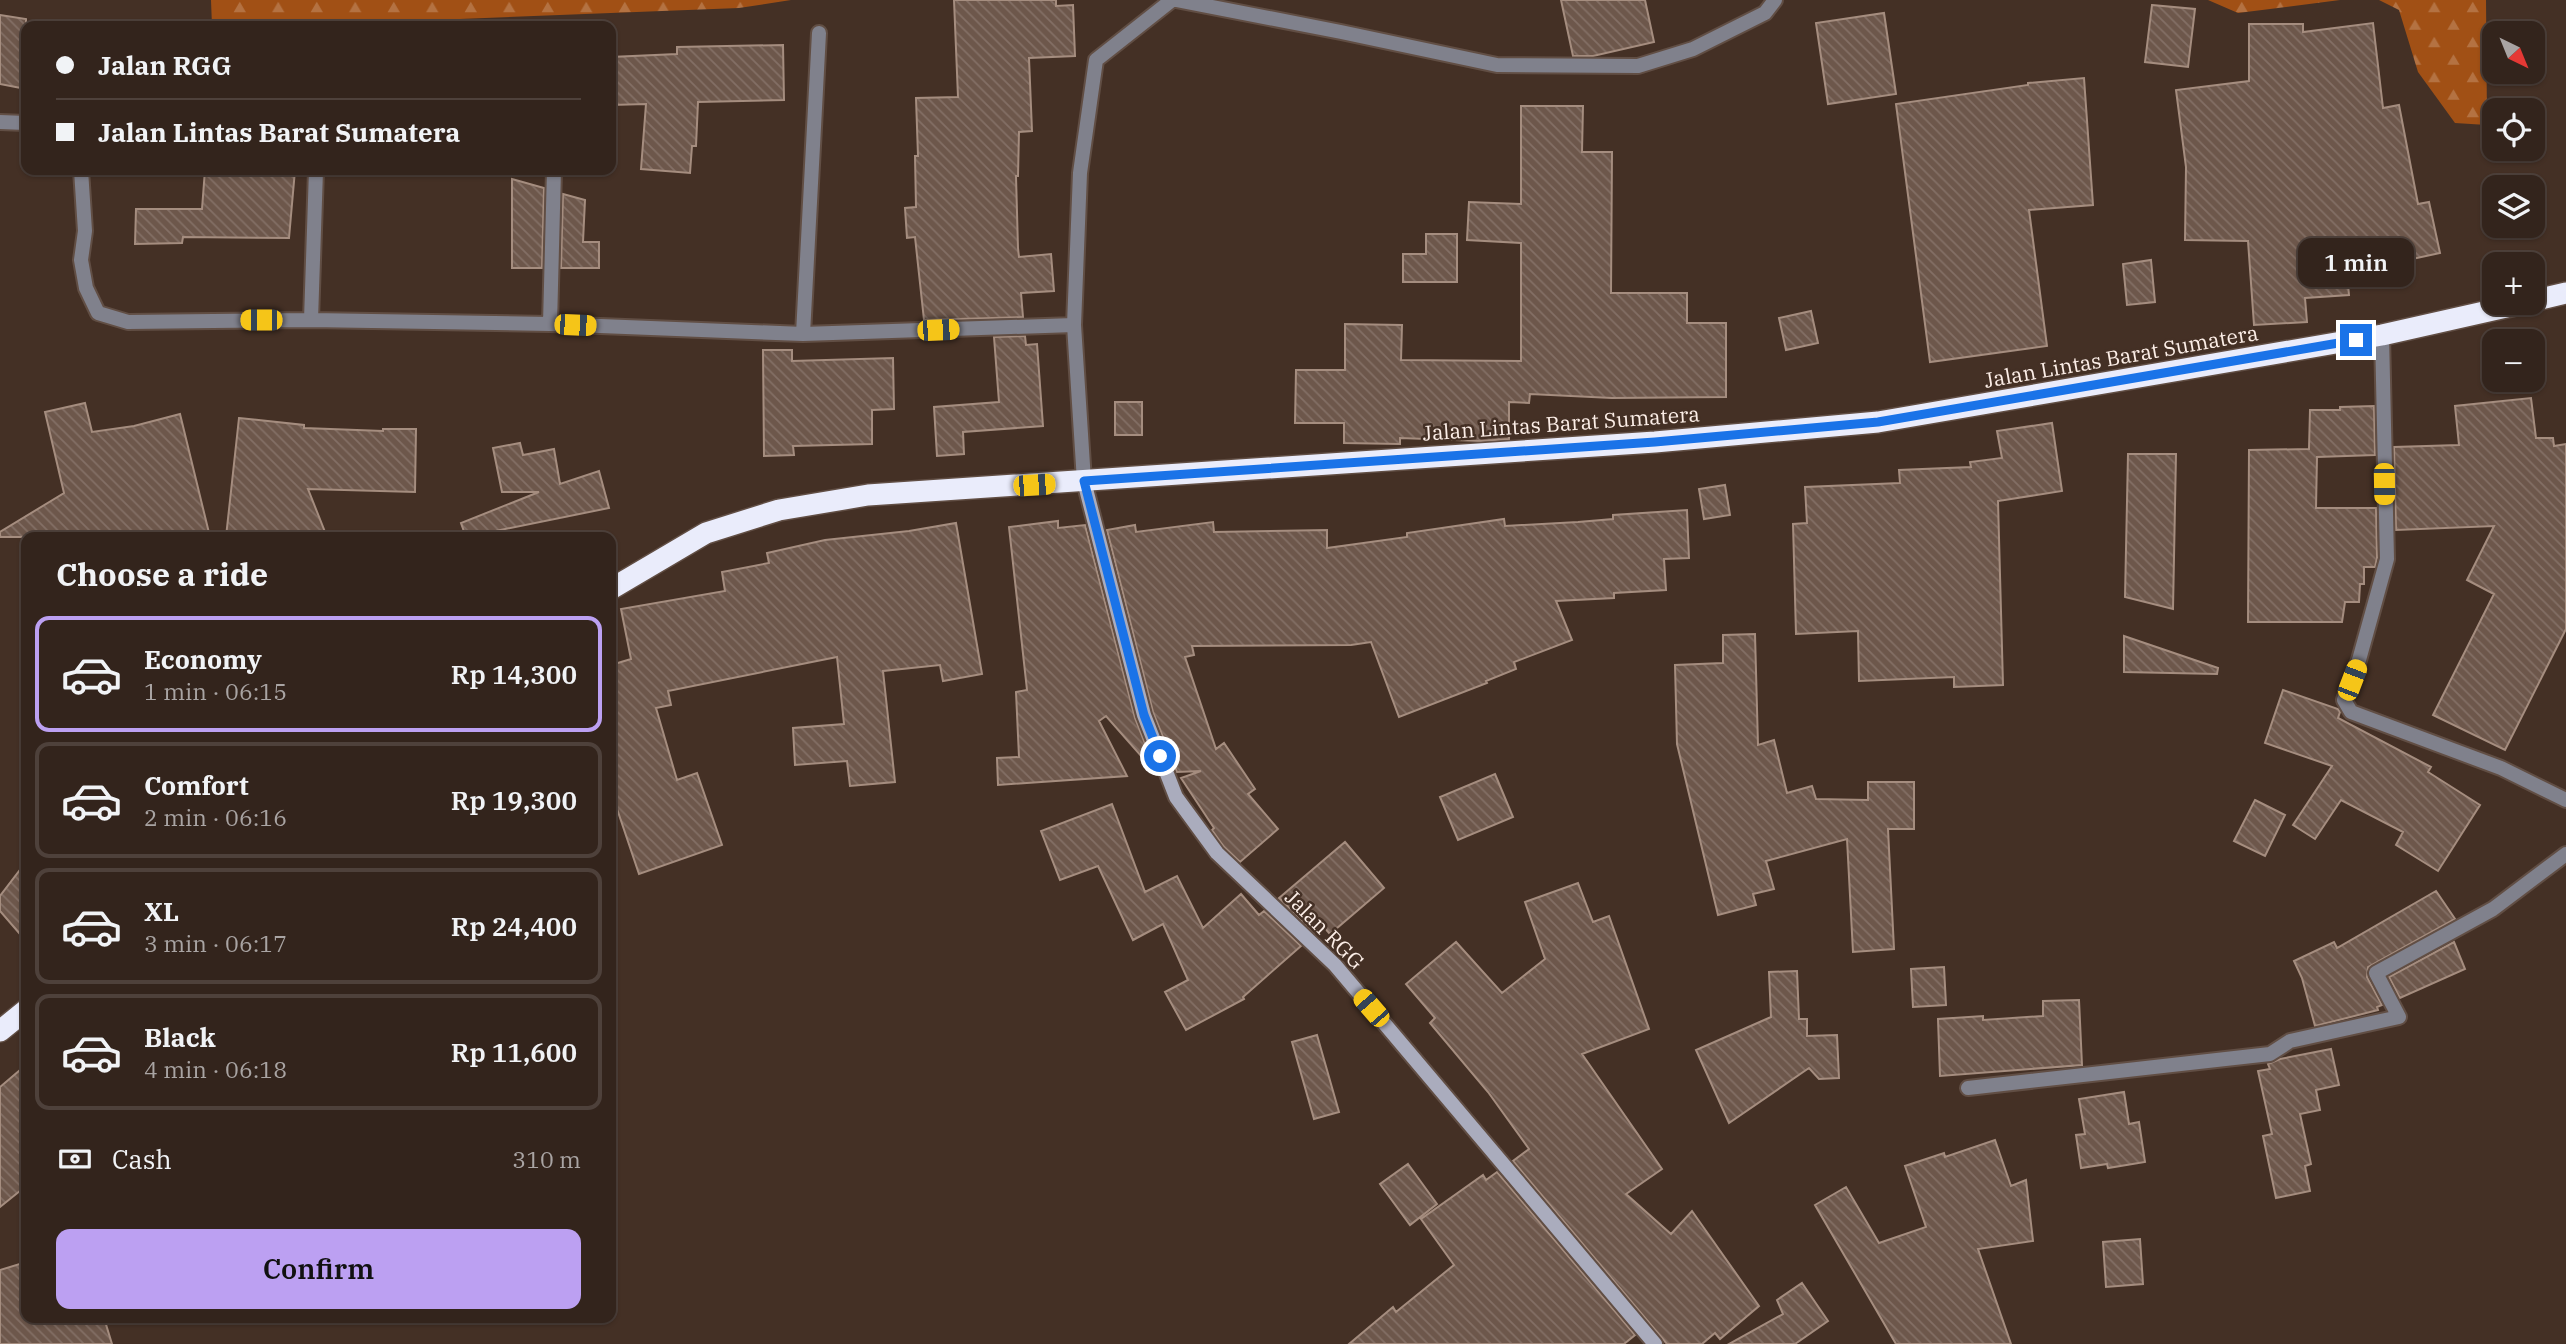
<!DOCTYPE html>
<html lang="en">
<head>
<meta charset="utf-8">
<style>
	body { margin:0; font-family:"IBM Plex Serif",serif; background:#3e3029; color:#f1f3f6; height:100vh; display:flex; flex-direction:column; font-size:26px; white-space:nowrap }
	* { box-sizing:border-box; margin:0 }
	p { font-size:23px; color:#a9a4a3 }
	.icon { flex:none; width:38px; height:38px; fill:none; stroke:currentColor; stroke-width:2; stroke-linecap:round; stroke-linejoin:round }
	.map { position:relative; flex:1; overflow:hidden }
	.sheet { position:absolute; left:21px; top:532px; width:595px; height:791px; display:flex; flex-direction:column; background:#33241c; border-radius:14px; box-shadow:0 2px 5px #0004,0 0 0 2px #4e413b }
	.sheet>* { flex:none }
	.hud { position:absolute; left:21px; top:21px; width:595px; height:154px; border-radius:14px; box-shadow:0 2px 5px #0004,0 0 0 2px #4e413b; display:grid; align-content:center; height:154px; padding:0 35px; background:#33241c }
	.needle { width:46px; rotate:137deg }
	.controls { position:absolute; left:2482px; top:21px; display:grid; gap:14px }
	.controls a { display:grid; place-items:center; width:63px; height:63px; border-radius:14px; background:#33241c; box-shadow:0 2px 5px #0004,0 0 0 2px #4e413b; font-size:35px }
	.end { position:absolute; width:32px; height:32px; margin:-16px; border:9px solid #1a73e8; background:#fff; box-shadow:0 0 0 4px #fff }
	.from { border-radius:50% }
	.bubble { position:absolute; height:49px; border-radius:14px; background:#33241c; box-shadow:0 2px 5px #0004,0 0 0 2px #4e413b; font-size:23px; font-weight:600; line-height:49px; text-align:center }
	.car { position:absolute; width:21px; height:42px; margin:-21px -10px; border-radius:9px; box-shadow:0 0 5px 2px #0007; background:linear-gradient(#f5c518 24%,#345 0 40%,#f5c518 0 76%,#345 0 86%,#f5c518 0) }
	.hud b { display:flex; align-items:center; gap:24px; height:66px; font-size:26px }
	.hud b+b { border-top:2px solid #4e413b }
	.hud i { width:18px; height:18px; background:#f1f3f6 }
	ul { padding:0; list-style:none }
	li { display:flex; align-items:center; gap:21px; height:116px; margin:0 14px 10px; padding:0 21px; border:4px solid #4e413b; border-radius:14px }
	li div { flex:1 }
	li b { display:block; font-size:26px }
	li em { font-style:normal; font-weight:600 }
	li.current { border-color:#bca0f2 }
	li>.icon { width:63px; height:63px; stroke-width:1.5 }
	h2 { padding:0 35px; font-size:32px; line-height:84px }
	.pay { display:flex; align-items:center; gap:18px; height:77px; padding:0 35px; font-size:26px }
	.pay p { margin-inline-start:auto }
	.primary-button { display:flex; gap:14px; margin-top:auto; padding:14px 35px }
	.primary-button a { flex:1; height:80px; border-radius:14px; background:#bca0f2; color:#111; font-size:28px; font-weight:600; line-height:80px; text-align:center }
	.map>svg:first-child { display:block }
	.forest { fill:url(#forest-firs) }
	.building { fill:url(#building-back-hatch); stroke:#a58d7f; stroke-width:2 }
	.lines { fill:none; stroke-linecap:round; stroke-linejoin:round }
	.street-casing { stroke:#614e44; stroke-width:18 }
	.secondary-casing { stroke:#614e44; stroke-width:18 }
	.highway-casing { stroke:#614e44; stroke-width:24 }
	.street { stroke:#80818c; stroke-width:14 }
	.secondary { stroke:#aaacbd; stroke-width:14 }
	.highway { stroke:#eaecfb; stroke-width:21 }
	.route { stroke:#1a73e8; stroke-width:9 }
	.labels { text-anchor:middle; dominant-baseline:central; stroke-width:5; stroke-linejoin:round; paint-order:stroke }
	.street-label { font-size:21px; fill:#fceee7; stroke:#443025 }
</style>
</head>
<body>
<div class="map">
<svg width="2566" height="1344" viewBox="0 0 2566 1344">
	<defs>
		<pattern id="forest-firs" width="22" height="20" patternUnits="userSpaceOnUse" patternTransform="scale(1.75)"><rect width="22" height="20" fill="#a15015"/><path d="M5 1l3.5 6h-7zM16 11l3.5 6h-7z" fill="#b47242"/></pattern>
		<pattern id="building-back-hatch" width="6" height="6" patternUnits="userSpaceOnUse" patternTransform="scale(1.75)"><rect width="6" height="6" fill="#6d574b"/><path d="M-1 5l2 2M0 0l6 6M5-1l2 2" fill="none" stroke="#836f65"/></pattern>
	</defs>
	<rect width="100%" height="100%" fill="#443025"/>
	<path class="forest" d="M211,0H791L739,8L283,26H212Z
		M2208,0H2340L2238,13Z
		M2379,0H2486L2487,125L2455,123L2418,72L2399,10Z"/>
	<path class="building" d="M954,0H1056V6L1073,5L1075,56L1029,58L1032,131L1019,132L1018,176H1016L1018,248L1019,257L1051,254L1054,291L1021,293L1023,317L924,320L915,237L907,238L905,208L916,207L915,156H918L916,98L958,97Z
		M1561,0H1645L1654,42L1593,56H1573Z
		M2152,5L2195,9L2188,67L2145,62Z
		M1884,13L1896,94L1828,104L1816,23Z
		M0,15L26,19V89L0,84Z
		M2373,23L2383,108L2399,105L2418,204L2429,202L2440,253L2347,273L2349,295L2305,298L2307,322L2254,325L2248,241L2185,240L2186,167L2176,90L2249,81V24H2303V32Z
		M783,45L784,100L698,102L696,146H692L690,173L641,169L646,104L611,105V57L677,54V47Z
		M2084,78L2093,205L2029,210L2047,346L1930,362L1896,104L2028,85V83Z
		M1521,106H1583L1582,152H1612L1611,293H1687V323H1726V397L1612,398L1530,394L1529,403L1509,402V439L1481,441L1400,438V444L1344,443V423H1295L1296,370H1345V324L1402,325L1401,360L1521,361V243L1467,240L1469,202L1521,204Z
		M205,170H295L289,238L183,237L182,243L135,244L136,209H202Z
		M512,179L544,188L542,268H512Z
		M563,194L585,200L583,242H599V268H561Z
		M1426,234H1457V282H1403V254H1426Z
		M2151,260L2155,302L2127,305L2123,264Z
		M1811,311L1818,343L1786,350L1779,318Z
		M1025,336L1026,345L1037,344L1043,426L963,432L964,454L937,456L934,407L999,402L994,337Z
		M763,350H792V361L893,358L894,409L872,410V444L793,446L794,455L764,456Z
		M2531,398L2536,438H2553L2554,446L2566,444V629L2505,750L2433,715L2494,594L2467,580L2494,526L2396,530L2394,447L2459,445L2455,406Z
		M1115,402H1142V435H1115Z
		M85,403L92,432L134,426L180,414L210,537H0V532L64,493L45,412Z
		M2374,406L2375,455L2317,457L2316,508H2376L2377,558L2375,567H2364V584H2360L2359,602H2345L2342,622H2248L2249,450L2309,449L2310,410H2340V407Z
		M239,418L304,425V428L383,431V429H416L415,492L308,489L327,537H226Z
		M2052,423L2062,491L1998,501L2003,685L1954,687V677L1859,681L1858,631L1796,634L1793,524L1807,523L1805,487L1900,483L1899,470L1971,467L1970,462L2002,458L1997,431Z
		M520,443L523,455L554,449L560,484L599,471L609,508L466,537L461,523L539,492H502L493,448Z
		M2128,454H2176L2173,609L2125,597Z
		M1725,485L1730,515L1704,519L1699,489Z
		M1687,510L1689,558L1664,559L1666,590L1614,593V598L1556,601L1572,640L1514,662L1516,669L1486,681L1487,683L1399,717L1371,642L1351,645L1192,646L1194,655L1185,657L1216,749L1224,743L1255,789L1248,794L1278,829L1240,862L1224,847L1212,830L1214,828L1181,778L1201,771L1177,772L1153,712L1107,530L1135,525L1136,532L1213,522L1214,532L1327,530V548L1407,537V533L1504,519L1505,526L1578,522L1613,519V515Z
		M1058,521V528L1085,525L1135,718L1157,774L1106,716L1099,721L1127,776L998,785L997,758L1019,757L1016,692L1027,690L1009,527Z
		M956,523L982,674L943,681L940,665L883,671L895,782L850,786L847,761L795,765L793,728L844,724L837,657L668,691L671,705L656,708L677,780L697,773L722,845L639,874L611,791V665L631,659L621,609L725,591L722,572L769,563L767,553L825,540L909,531Z
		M1755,634L1758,745L1774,740L1787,793L1812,786L1816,799L1868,800V782H1914V829H1888L1894,949L1853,952L1847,839L1766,861L1774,889L1753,894L1756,905L1718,915L1677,744L1675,665L1723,663V635Z
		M2124,636L2218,668L2217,674L2124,672Z
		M2283,690L2338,709L2340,712L2338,718L2431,767L2428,772L2480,805L2438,871L2396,845L2403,832L2341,800L2315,839L2293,825L2332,766L2265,743Z
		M1495,774L1513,817L1458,840L1440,797Z
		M2255,800L2285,815L2265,856L2234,841Z
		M1112,804L1145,892L1177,876L1203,928L1241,894L1259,915L1264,911L1301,946L1243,997L1244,999L1186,1030L1165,992L1188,980L1163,924L1133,940L1098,866L1060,880L1041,831Z
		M1345,842L1384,888L1330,934L1323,926L1315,933L1279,898Z
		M26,862V941L0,911V896Z
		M1578,883L1593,922L1609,916L1649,1029L1582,1054L1662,1169L1626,1194L1671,1234L1692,1211L1759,1306L1720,1339L1715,1333L1702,1344H1667L1513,1161L1529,1149L1488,1092L1430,1023L1435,1018L1406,984L1456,942L1502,993L1545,959L1525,902Z
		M2436,891L2455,919L2368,967L2367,977L2382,1005L2377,1007L2378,1010L2315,1026L2302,978L2294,961L2334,942L2337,948Z
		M2454,942L2465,969L2400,998L2389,977Z
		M1944,967L1946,1005L1913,1007L1911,969Z
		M1797,971L1799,1019H1807V1036L1837,1035L1839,1078L1819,1079L1809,1068L1729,1123L1696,1050L1771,1017L1769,972Z
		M2079,1000L2082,1065L1940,1076L1938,1019L1983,1016V1020L2043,1016V1001Z
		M1317,1035L1339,1112L1314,1119L1292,1042Z
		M2331,1049L2339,1085L2316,1090L2320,1110L2300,1114L2311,1164L2305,1166L2310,1191L2276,1198L2263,1136L2272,1134L2258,1071L2270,1069L2268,1064L2280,1059Z
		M26,1065V1186L0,1207V1087Z
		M2124,1092L2129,1124L2139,1122L2145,1162L2108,1168L2107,1164L2081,1168L2076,1135L2085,1134L2079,1099Z
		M1995,1140L2011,1186L2026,1180L2033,1241L1978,1249L2011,1344H1896L1815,1205L1846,1187L1879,1243L1926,1227L1905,1166L1944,1153L1945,1157Z
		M1408,1164L1437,1204L1410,1225L1380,1184Z
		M1497,1172L1635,1335L1624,1344H1349L1393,1307L1396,1312L1454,1265L1421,1219L1483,1175L1486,1180Z
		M2140,1239L2143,1284L2106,1287L2103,1242Z
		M26,1262V1318H104L112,1344H0V1270Z
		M1802,1283L1828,1321L1795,1344H1729L1783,1314L1777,1300Z"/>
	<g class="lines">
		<defs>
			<path id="street" d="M1176,0L1341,32L1497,65L1638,66L1693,49L1765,13L1775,0
				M0,122L26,123
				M81,170L85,231L81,260L86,288L98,313L128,322L311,320L550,324L803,334L1074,325
				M311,320L316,170
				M550,324L554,170
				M803,334L819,33
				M2382,335L2387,559L2359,660L2344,700L2351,712L2501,768L2566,800
				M1084,481L1074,325L1080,173L1096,60L1172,0
				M1968,1088L2270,1054L2290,1041L2399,1017L2376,973L2493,909L2566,854"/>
			<path id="secondary" d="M1084,481L1144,715L1176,797L1217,853L1335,965L1655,1344"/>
			<path id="highway" d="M2532,301L2566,293
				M611,589L706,533L779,510L868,495L1655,442L1878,422L2382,335L2524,303
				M0,1031L26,1010"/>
		</defs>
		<use href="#street" class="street-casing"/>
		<use href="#secondary" class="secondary-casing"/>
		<use href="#highway" class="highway-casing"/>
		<use href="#street" class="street"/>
		<use href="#secondary" class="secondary"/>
		<use href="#highway" class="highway"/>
	</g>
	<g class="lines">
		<path class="route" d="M1160,756L1144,715L1084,481L1655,442L1878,422L2356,340"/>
	</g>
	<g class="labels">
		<g class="street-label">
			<text transform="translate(2121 356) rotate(-10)">Jalan Lintas Barat Sumatera</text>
			<text transform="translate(1561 423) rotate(-4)">Jalan Lintas Barat Sumatera</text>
			<text transform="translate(1325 929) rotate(45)">Jalan RGG</text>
		</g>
	</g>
</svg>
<div class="controls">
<a><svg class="needle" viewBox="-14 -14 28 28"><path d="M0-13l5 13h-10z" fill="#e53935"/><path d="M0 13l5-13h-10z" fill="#a9a4a3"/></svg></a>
<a><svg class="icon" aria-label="locate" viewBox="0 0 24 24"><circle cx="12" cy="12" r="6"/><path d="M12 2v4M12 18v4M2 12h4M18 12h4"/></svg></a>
<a><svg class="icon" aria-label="layers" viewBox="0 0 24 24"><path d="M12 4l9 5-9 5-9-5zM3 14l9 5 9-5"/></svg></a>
<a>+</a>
<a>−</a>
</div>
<i class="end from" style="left:1160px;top:756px"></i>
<i class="end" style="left:2356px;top:340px"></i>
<div class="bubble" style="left:2298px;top:238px;width:116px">1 min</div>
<i class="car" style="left:261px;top:320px;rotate:270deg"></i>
<i class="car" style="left:575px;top:325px;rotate:92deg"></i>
<i class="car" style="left:938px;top:330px;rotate:88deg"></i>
<i class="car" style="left:2384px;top:484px;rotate:179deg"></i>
<i class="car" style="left:1034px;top:485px;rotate:86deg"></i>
<i class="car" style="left:2352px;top:680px;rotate:21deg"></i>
<i class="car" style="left:1371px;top:1008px;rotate:319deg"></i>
<div class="hud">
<b><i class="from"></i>Jalan RGG</b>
<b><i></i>Jalan Lintas Barat Sumatera</b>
</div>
<section class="sheet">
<h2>Choose a ride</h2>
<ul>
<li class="current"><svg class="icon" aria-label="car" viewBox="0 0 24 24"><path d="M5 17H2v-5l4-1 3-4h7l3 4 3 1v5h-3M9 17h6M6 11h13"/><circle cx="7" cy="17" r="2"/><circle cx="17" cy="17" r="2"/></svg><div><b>Economy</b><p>1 min · 06:15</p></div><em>Rp 14,300</em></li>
<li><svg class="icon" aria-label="car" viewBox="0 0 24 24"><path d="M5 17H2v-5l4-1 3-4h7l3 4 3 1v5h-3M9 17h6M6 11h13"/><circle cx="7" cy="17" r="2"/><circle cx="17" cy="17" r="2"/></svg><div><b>Comfort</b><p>2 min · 06:16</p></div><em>Rp 19,300</em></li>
<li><svg class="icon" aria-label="car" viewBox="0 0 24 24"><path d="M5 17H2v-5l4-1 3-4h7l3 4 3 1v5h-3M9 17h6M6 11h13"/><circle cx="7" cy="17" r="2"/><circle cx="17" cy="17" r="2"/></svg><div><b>XL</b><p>3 min · 06:17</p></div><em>Rp 24,400</em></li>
<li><svg class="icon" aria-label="car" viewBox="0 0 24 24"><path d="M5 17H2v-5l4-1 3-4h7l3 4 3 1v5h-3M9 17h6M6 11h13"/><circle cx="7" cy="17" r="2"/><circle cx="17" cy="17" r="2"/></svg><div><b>Black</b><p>4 min · 06:18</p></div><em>Rp 11,600</em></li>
</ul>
<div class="pay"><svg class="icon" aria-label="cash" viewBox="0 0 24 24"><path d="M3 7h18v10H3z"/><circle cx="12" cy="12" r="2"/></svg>Cash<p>310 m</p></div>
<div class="primary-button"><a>Confirm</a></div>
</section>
</div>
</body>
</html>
